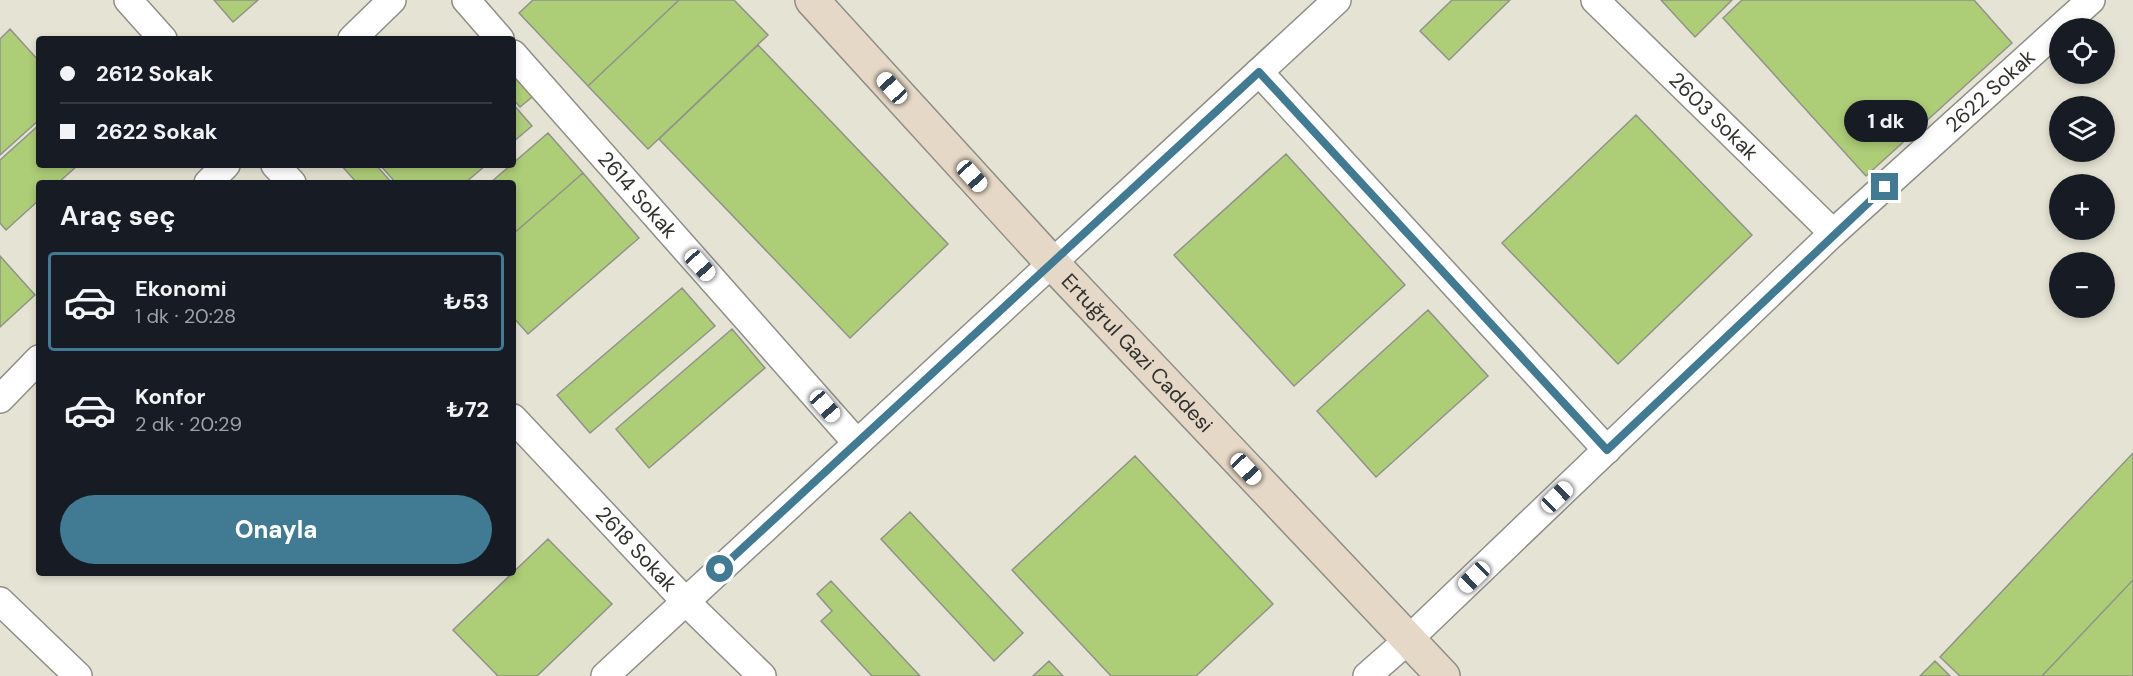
<!DOCTYPE html>
<html lang="tr">
<head>
<meta charset="utf-8">
<style>
	body { margin:0; font-family:"DM Sans",sans-serif; background:#20242c; color:#f1f3f6; height:100vh; display:flex; flex-direction:column; font-size:22px; white-space:nowrap }
	* { box-sizing:border-box; margin:0 }
	p { font-size:20px; color:#9ea1a6 }
	.icon { flex:none; width:33px; height:33px; fill:none; stroke:currentColor; stroke-width:2; stroke-linecap:round; stroke-linejoin:round }
	.map { position:relative; flex:1; overflow:hidden }
	.side { position:absolute; left:36px; top:180px; width:480px; height:396px; display:flex; flex-direction:column; background:#171b24; border-radius:6px; box-shadow:0 3px 9px #0003 }
	.side>* { flex:none }
	.hud { position:absolute; left:36px; top:36px; width:480px; height:132px; border-radius:6px; box-shadow:0 3px 9px #0003; display:grid; align-content:center; height:132px; padding:0 24px; background:#171b24 }
	.tools { position:absolute; left:2049px; top:18px; display:grid; gap:12px }
	.tools a { display:grid; place-items:center; width:66px; height:66px; border-radius:50%; background:#171b24; box-shadow:0 3px 9px #0003; font-size:30px }
	.end { position:absolute; width:27px; height:27px; margin:-14px; border:8px solid #407b93; background:#fff; box-shadow:0 0 0 3px #fff }
	.from { border-radius:50% }
	.bubble { position:absolute; height:42px; border-radius:21px; background:#171b24; box-shadow:0 3px 9px #0003; font-size:20px; font-weight:800; line-height:42px; text-align:center }
	.car { position:absolute; width:18px; height:36px; margin:-18px -9px; border-radius:8px; box-shadow:0 0 4px 2px #0007; background:linear-gradient(#fff 24%,#345 0 40%,#fff 0 76%,#345 0 86%,#fff 0) }
	.hud b { display:flex; align-items:center; gap:21px; height:57px; font-size:22px }
	.hud b+b { border-top:2px solid #363941 }
	.hud i { width:15px; height:15px; background:#f1f3f6 }
	ul { padding:0; list-style:none }
	li { display:flex; align-items:center; gap:18px; height:99px; margin:0 12px 9px; padding:0 12px; border:3px solid transparent; border-radius:6px }
	li div { flex:1 }
	li b { display:block; font-size:22px }
	li em { font-style:normal; font-weight:800 }
	li.on { border-color:#407b93 }
	li>.icon { width:54px; height:54px; stroke-width:1.5 }
	h2 { padding:0 24px; font-size:27px; line-height:72px }
	.primary-button { display:flex; gap:12px; margin-top:auto; padding:12px 24px }
	.primary-button a { flex:1; height:69px; border-radius:36px; background:#407b93; color:#fff; font-size:24px; font-weight:800; line-height:69px; text-align:center }
	.map>svg:first-child { display:block }
	.built { fill:#e5e3d3; fill-rule:evenodd }
	.building { fill:#adcd77; stroke:#90938c; stroke-width:1.5 }
	.lines { fill:none; stroke-linecap:round; stroke-linejoin:round }
	.minor-casing { stroke:#8f8e87; stroke-width:30 }
	.secondary-casing { stroke:#8f8e87; stroke-width:36 }
	.minor { stroke:#fff; stroke-width:27 }
	.secondary { stroke:#e5d8c6; stroke-width:33 }
	.route { stroke:#407b93; stroke-width:8 }
	.labels { text-anchor:middle; dominant-baseline:central; stroke-width:6; stroke-linejoin:round; paint-order:stroke }
	.street-label { font-size:21px; fill:#31312e; stroke:#fefcf4 }
</style>
</head>
<body>
<div class="map">
<svg width="2133" height="676" viewBox="0 0 2133 676">
	<rect width="100%" height="100%" fill="#f0efe7"/>
	<path class="built" d="M0,0H2133V676H0ZM2060,28H2104V74H2060ZM39,39H513V165H39ZM2060,106H2104V152H2060ZM39,183H513V573H39ZM2060,184H2104V230H2060ZM2060,262H2104V308H2060Z"/>
	<path class="building" d="M214,0H258L233,22Z
		M533,0H679L588,86L519,13Z
		M679,0H734L768,35L648,149L588,86Z
		M1452,0H1510L1449,60L1420,31Z
		M1661,0H1732L1695,37Z
		M1742,0H1974L2012,43L1866,176L1723,18Z
		M10,29L39,61V120L0,155V39Z
		M758,45L948,244L850,338L659,139Z
		M513,66L537,93L520,107L513,99Z
		M513,104L532,126L513,142Z
		M1636,115L1752,235L1618,364L1502,243Z
		M39,125V165H78L58,183H39V200L6,230L0,223V160Z
		M548,133L583,173L513,234V183H490Z
		M1286,154L1405,285L1294,386L1174,255Z
		M341,165H376L392,183H357Z
		M380,165H486L465,183H396Z
		M583,173L639,238L528,334L513,317V234Z
		M0,256L35,295L0,327Z
		M682,288L715,326L590,433L557,395Z
		M1428,310L1488,376L1376,477L1317,411Z
		M732,329L765,368L649,468L616,429Z
		M2133,453V580L2042,676H1960L1940,657Z
		M1135,456L1273,604L1196,676H1111L1012,570Z
		M910,512L1023,633L994,661L881,539Z
		M548,539L612,604L537,676H498L453,630Z
		M2133,580V676H2042Z
		M831,581L920,676H872L821,621L832,611L817,594Z
		M1049,661L1063,676H1033Z
		M1935,661L1950,676H1920Z"/>
	<g class="lines">
		<defs>
			<g id="minor">
				<path d="M128,0L163,39"/>
				<path d="M466,0L500,39"/>
				<path id="s1" d="M1595,0L1833,233"/>
				<path d="M352,39L392,0"/>
				<path id="s2" d="M513,54L856,442"/>
				<path d="M1259,72L1607,450"/>
				<path d="M275,165L292,183"/>
				<path d="M208,183L226,165"/>
				<path d="M0,399L39,359"/>
				<path id="s3" d="M513,418L685,601L762,676"/>
				<path d="M0,601L78,676"/>
				<path d="M605,676L1337,0"/>
				<path id="s4" d="M1367,676L1408,640L1833,233L2091,0"/>
			</g>
			<g id="secondary">
				<path id="s5" d="M812,0L1053,264L1443,676"/>
			</g>
		</defs>
		<use href="#minor" class="minor-casing"/>
		<use href="#secondary" class="secondary-casing"/>
		<use href="#minor" class="minor"/>
		<use href="#secondary" class="secondary"/>
	</g>
	<g class="lines">
		<path class="route" d="M720,569L1259,72L1607,450L1885,187"/>
	</g>
	<g class="labels">
		<g class="street-label">
			<text stroke="none"><textPath href="#s4" startOffset="855">2622 Sokak</textPath></text>
			<text stroke="none"><textPath href="#s1" startOffset="166">2603 Sokak</textPath></text>
			<text stroke="none"><textPath href="#s2" startOffset="188">2614 Sokak</textPath></text>
			<text stroke="none"><textPath href="#s5" startOffset="480">Ertuğrul Gazi Caddesi</textPath></text>
			<text stroke="none"><textPath href="#s3" startOffset="180">2618 Sokak</textPath></text>
		</g>
	</g>
</svg>
<div class="tools">
<a><svg class="icon" aria-label="locate" viewBox="0 0 24 24"><circle cx="12" cy="12" r="6"/><path d="M12 2v4M12 18v4M2 12h4M18 12h4"/></svg></a>
<a><svg class="icon" aria-label="layers" viewBox="0 0 24 24"><path d="M12 4l9 5-9 5-9-5zM3 14l9 5 9-5"/></svg></a>
<a>+</a>
<a>−</a>
</div>
<i class="end from" style="left:720px;top:569px"></i>
<i class="end" style="left:1885px;top:187px"></i>
<div class="bubble" style="left:1844px;top:100px;width:84px">1 dk</div>
<i class="car" style="left:892px;top:88px;rotate:318deg"></i>
<i class="car" style="left:972px;top:176px;rotate:138deg"></i>
<i class="car" style="left:700px;top:265px;rotate:138deg"></i>
<i class="car" style="left:825px;top:406px;rotate:139deg"></i>
<i class="car" style="left:1246px;top:469px;rotate:137deg"></i>
<i class="car" style="left:1557px;top:497px;rotate:46deg"></i>
<i class="car" style="left:1474px;top:577px;rotate:226deg"></i>
<div class="hud">
<b><i class="from"></i>2612 Sokak</b>
<b><i></i>2622 Sokak</b>
</div>
<section class="side">
<h2>Araç seç</h2>
<ul>
<li class="on"><svg class="icon" aria-label="car" viewBox="0 0 24 24"><path d="M5 17H2v-5l4-1 3-4h7l3 4 3 1v5h-3M9 17h6M6 11h13"/><circle cx="7" cy="17" r="2"/><circle cx="17" cy="17" r="2"/></svg><div><b>Ekonomi</b><p>1 dk · 20:28</p></div><em>₺53</em></li>
<li><svg class="icon" aria-label="car" viewBox="0 0 24 24"><path d="M5 17H2v-5l4-1 3-4h7l3 4 3 1v5h-3M9 17h6M6 11h13"/><circle cx="7" cy="17" r="2"/><circle cx="17" cy="17" r="2"/></svg><div><b>Konfor</b><p>2 dk · 20:29</p></div><em>₺72</em></li>
</ul>
<div class="primary-button"><a>Onayla</a></div>
</section>
</div>
</body>
</html>
